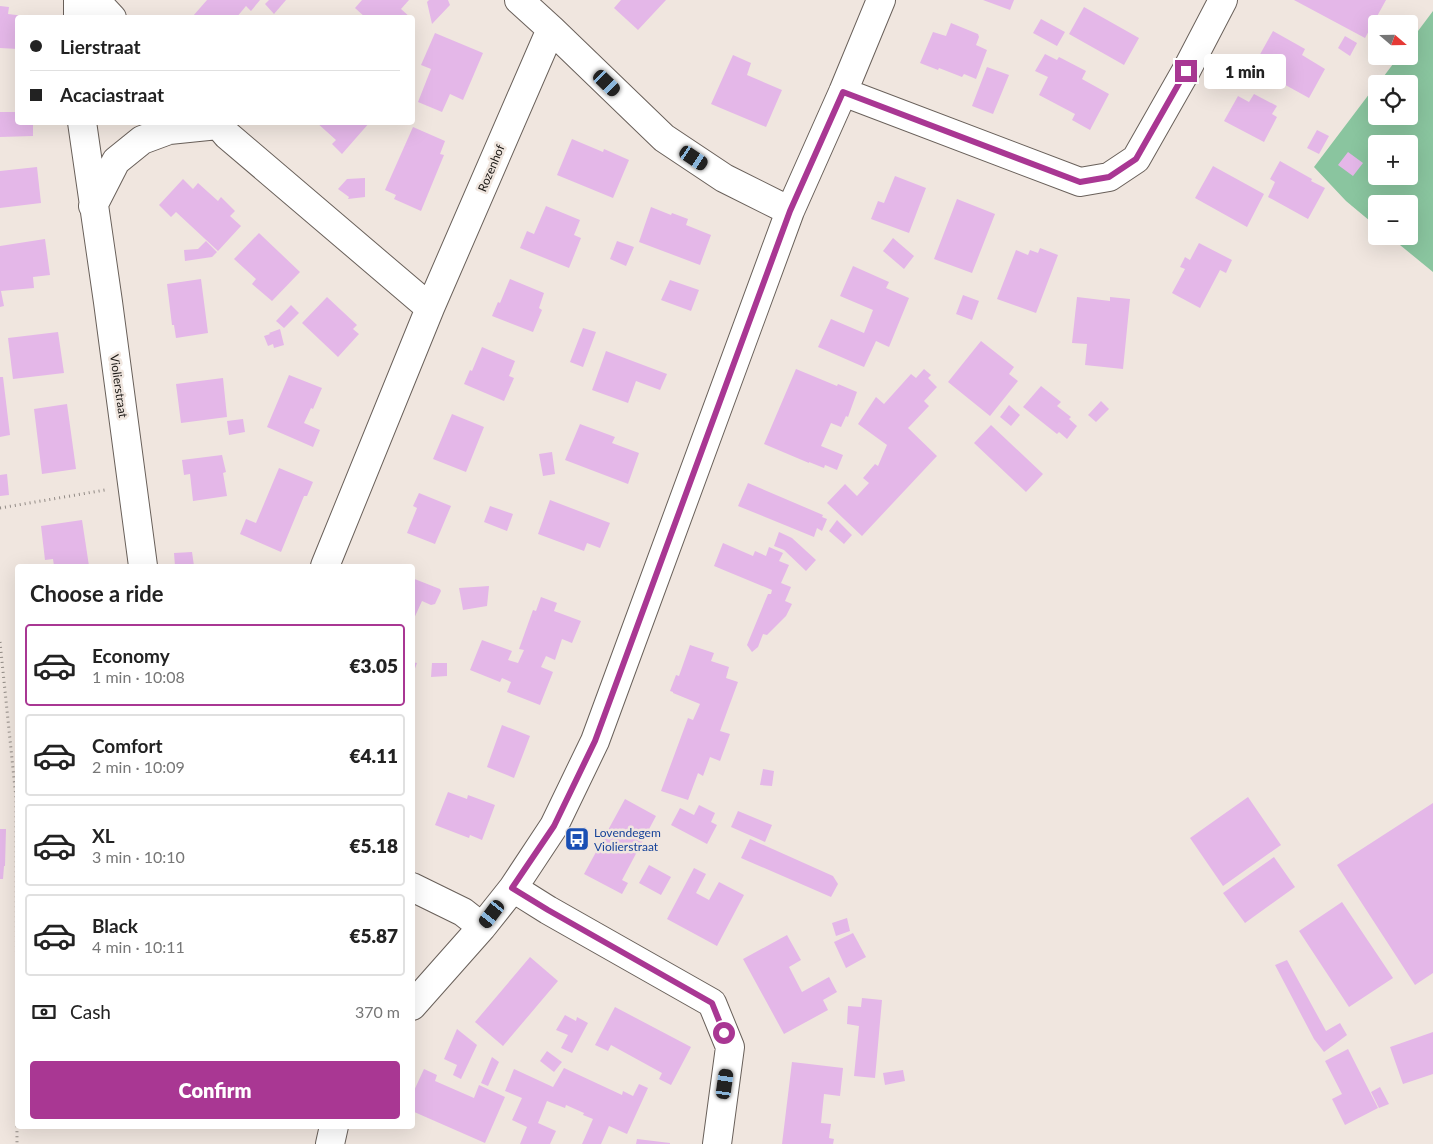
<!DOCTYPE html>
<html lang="en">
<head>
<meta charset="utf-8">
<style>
	body { margin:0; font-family:Lato,sans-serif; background:#f6f6f6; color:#222; height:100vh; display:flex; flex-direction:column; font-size:19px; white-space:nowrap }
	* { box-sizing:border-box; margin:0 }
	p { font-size:16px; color:#767676 }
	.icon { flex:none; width:28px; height:28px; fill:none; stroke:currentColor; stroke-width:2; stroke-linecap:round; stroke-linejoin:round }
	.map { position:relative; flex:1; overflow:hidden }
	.panel { position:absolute; left:15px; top:564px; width:400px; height:565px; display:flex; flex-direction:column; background:#fff; border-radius:5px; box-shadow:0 5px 20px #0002 }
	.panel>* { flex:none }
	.banner { position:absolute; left:15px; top:15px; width:400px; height:110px; border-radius:5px; box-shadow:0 5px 20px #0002; display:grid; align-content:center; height:110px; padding:0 15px; background:#fff }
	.needle { width:32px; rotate:110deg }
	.controls { position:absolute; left:1368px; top:15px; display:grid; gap:10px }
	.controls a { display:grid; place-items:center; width:50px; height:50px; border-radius:5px; background:#fff; box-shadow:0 5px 20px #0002; font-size:25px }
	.end { position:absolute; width:22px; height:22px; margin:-11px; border:6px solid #a93793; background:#fff; box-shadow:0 0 0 2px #fff }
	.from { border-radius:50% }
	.bubble { position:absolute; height:35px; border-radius:5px; background:#fff; box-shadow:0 5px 20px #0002; font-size:16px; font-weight:800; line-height:35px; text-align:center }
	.car { position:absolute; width:15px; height:30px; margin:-15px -8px; border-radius:6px; box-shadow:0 0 4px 1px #0007; background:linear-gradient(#222 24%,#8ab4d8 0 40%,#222 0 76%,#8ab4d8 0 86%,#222 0) }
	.banner b { display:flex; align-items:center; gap:18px; height:48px; font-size:19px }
	.banner b+b { border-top:1px solid #e0e0e0 }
	.banner i { width:12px; height:12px; background:#222 }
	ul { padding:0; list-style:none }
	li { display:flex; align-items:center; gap:15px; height:82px; margin:0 10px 8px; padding:0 5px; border:2px solid #e0e0e0; border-radius:5px }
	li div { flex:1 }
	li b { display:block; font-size:19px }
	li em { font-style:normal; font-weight:800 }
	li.on { border-color:#a93793 }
	li>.icon { width:45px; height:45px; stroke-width:1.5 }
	h2 { padding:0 15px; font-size:22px; line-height:60px }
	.pay { display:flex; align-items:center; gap:12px; height:55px; padding:0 15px; font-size:19px }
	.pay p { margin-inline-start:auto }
	.primary-button { display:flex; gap:10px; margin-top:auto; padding:10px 15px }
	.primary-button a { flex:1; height:58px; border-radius:5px; background:#a93793; color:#fff; font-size:20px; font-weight:800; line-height:58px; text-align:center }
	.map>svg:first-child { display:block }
	.green { fill:#8ac59f; fill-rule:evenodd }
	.building { fill:#e4b7e8 }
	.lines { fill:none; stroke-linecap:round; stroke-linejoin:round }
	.minor-casing { stroke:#69605a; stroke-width:30 }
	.path { stroke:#918a85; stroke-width:3; stroke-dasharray:1 4; stroke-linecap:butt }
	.minor { stroke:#fff; stroke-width:28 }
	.route { stroke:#a93793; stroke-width:6 }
	.labels { text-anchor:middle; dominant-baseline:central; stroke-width:5; stroke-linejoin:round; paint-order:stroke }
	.street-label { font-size:12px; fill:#1a1714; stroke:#f0e6df }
	.transit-label { font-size:12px; fill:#164399; stroke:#f0e6df; text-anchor:start }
</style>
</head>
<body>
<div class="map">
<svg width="1433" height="1144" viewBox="0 0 1433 1144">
	<rect width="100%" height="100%" fill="#f0e6df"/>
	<path class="green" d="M1433,11V272L1389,236H1409V204H1376V226L1346,201L1314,167L1376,85V116H1409V84H1378L1399,56H1409V43ZM1376,144H1409V176H1376Z"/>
	<path class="building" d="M207,0H260L251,11L246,6L236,18H195L193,16Z
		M269,0H286L274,14L265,4Z
		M362,0H409L401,9L411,18H366L355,8Z
		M429,0H448L450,5L432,24L427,2Z
		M621,0H666L638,30L614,8Z
		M983,0H1014L1010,10Z
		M1294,0H1386L1365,38Z
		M0,6L9,7L8,14L24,16V18H18V49L0,48Z
		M1084,7L1139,38L1124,65L1069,34Z
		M1041,19L1065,32L1057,46L1033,33Z
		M951,23L978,34L979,37L976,45L987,50L976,79L964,74L962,77L939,68L938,70L920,63L933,32L946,36Z
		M1273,31L1305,49L1302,55L1325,69L1309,98L1253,67Z
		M435,33L483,53L463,100L450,94L442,112L418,102L431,69L421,65Z
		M1345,36L1357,43L1350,56L1338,48Z
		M1045,54L1057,60L1059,57L1086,71L1082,79L1109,94L1090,130L1072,120L1075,114L1039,95L1048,77L1035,71Z
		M733,55L751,63L747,75L782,90L766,127L711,104Z
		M987,67L1009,75L993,114L972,106Z
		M1254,94L1277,106L1272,114L1277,117L1264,142L1224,121L1238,96L1249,102Z
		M0,112H18V122H33V136L0,137Z
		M316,122H370L342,154L332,144L336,140Z
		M413,127L445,141L440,154L444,155L421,211L394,199L396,195L385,190Z
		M1317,130L1329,136L1319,154L1307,148Z
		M572,139L603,152L604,149L629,160L613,198L557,175Z
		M1348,152L1363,163L1353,176L1338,165Z
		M1280,161L1312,179L1311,181L1325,188L1308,219L1268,197L1275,182L1270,179Z
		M1213,166L1264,194L1247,227L1195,198Z
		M37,167L41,203L0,208V171Z
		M895,176L926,188L909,233L871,219L878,201L884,203Z
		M365,178V197L348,199L349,197L338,189L347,179Z
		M183,179L193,189L198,183L218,201L221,197L235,211L230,216L241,226L218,251L176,212L171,217L159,205Z
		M957,199L995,214L972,273L934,259Z
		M546,206L580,220L574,235L581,238L569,268L520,248L527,231L534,234Z
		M651,207L671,215L672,213L688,219L686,225L711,235L700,265L639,242Z
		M259,233L300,272L272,301L252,284L256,279L234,259Z
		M893,238L914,256L904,269L883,251Z
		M45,239L50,275L33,277L34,288L1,291L4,306L0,307V246Z
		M206,241L217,252L212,257L185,261L184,250L198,249Z
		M617,241L634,247L626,266L610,259Z
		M1199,243L1232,260L1226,273L1220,270L1200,308L1172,293L1185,269L1180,267L1185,257L1190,260Z
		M1040,248L1058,255L1036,313L997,299L1016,250L1028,255L1030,250L1038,253Z
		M853,266L889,282L886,288L909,298L889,347L876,341L864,367L818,347L831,319L864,333L873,310L840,296Z
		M201,279L208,333L176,338L174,325H172L167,284Z
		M510,279L544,293L539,308L542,310L533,332L492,316L498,302L500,303Z
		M670,280L699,290L691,311L661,300Z
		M963,295L979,301L972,320L956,314Z
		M327,297L357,325L353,329L359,334L338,357L302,323Z
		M1077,297L1110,301V297L1130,299L1123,369L1085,365L1087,344L1072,343Z
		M291,305L299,313L284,328L276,321Z
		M583,328L596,332L583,367L570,362Z
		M280,329L284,345L274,348L273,344L268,346L264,336L270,334L269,333Z
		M58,332L64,373L13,379L8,338Z
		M981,341L1014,367L1009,374L1018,381L990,416L948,382Z
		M482,347L515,361L509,376L514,378L504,401L464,384L470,370L472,371Z
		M606,351L667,374L660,390L636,381L628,403L592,390Z
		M796,369L837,386L838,384L857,392L848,417L846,416L841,427L831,423L821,446L843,455L837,470L825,465L824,468L809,462V463L764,444Z
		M924,369L931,375L928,378L937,387L924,401L929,406L908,428L937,456L862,536L827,503L845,484L857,496L869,483L863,478L875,464L878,466L887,445L858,424L876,397L884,404L911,374L916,378Z
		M289,375L322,388L313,409L311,408L304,423L320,430L313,447L267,427Z
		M0,377H3L10,435L0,437Z
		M223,378L227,417L181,423L176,384Z
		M1041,386L1061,402L1057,406L1071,417L1069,419L1077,426L1067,439L1059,432L1057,434L1023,407Z
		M1101,401L1109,409L1096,422L1088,415Z
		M67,404L76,469L42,474L34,409Z
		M1009,405L1020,415L1011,426L1000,417Z
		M452,414L484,427L466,472L433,459Z
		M243,419L245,432L229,435L227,421Z
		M580,424L615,437L612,443L639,453L628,484L565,460Z
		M991,425L1043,474L1026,492L974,443Z
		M552,452L555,474L543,476L539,454Z
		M222,455L226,472L223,473L227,496L193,501L190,474L184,475L182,460Z
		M279,468L313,482L307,496H304L281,552L240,534L246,519L256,523Z
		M7,474L9,495L0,496V475Z
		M748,483L823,515L822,517L827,519L822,531L817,528L814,537L738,506Z
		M419,493L451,506L435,544L407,533L417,508L413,506Z
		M550,500L610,523L600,548L587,543L584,551L538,534Z
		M490,506L513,514L507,531L484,522Z
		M82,520L89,566H54L53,559L45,560L41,526Z
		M837,520L852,535L844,544L829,531Z
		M779,532L792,538L816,560L806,571L784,550L774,546Z
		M723,543L753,556L755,551L766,556L769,547L783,553L779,561L789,565L781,583L791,587L785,601L792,604L786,616L767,635L763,634L758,647L752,652L747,645L768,594H771L772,590L714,566Z
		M192,552L194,566H175L174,553Z
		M412,578L440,589L441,591L435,604L431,605L422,601L412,623Z
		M489,586L487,606L463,610L459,588Z
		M541,597L557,603L554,611L581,621L572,643L562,639L555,660L546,656L541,667L553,672L540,705L507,692L511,682L502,678L500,682L470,670L482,640L512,651L508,660L518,663L524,650L519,649L533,610L536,611Z
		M690,645L714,653L711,661L729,667L726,678L738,682L720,731L730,734L720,761L710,757L703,776L698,773L688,800L661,791L688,718L693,720L700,704L673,693V692L670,691L676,675L679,676Z
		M412,662L417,663L413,674H412Z
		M432,663H447V676L431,677Z
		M502,725L530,736L514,778L487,767Z
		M763,769L774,771L772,786L760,785Z
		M448,792L467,799L468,795L495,805L482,840L470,835L469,838L435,825Z
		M1248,797L1281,845L1223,886L1190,838Z
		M625,799L656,816L622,880L628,883L622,894L584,874Z
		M1433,803V973L1415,985L1337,865Z
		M699,805L715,813L711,822L717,825L707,844L671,825L680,808L694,815Z
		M738,811L772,825L765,842L731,827Z
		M0,829H6L5,866H4L3,879H0Z
		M750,839L833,876L838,884L831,897L741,858Z
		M1274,857L1295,887L1245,923L1223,893Z
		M649,865L671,877L661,895L639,883Z
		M694,868L706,874L696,893L709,900L719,882L744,895L717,946L667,919Z
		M1342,902L1393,978L1349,1007L1299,931Z
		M847,918L850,931L836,936L832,923Z
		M853,933L866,957L846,968L834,942Z
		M787,935L801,960L789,967L802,992L829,977L837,992L823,1000L828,1010L784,1034L743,959Z
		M530,957L558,981L503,1046L475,1022Z
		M1287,960L1326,1031L1340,1023L1347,1035L1324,1052L1314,1039L1275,965Z
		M862,998L882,1000L875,1078L854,1076L859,1026L847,1024L848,1006L861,1007Z
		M615,1007L691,1047L671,1085L659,1079L662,1073L611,1045L608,1051L595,1045Z
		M565,1015L576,1021L577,1017L588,1023L572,1053L561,1048L568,1035L556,1030Z
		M457,1029L477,1045L461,1079L453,1075L457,1065L444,1059Z
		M1433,1032V1074L1403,1084L1390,1047Z
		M1348,1049L1378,1108L1345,1125L1332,1099L1342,1094L1325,1061Z
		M547,1051L562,1062L554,1072L540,1061Z
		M492,1057L499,1062L488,1086L481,1083Z
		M792,1062L843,1068L840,1096L824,1094L821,1123L831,1124L829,1138L834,1139L833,1144H782Z
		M564,1068L622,1095L623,1091L633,1096L639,1084L648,1088L627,1134L609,1126L601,1144H582L593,1119L583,1115L584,1113L566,1105L565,1108L547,1101L538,1123L556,1131L550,1144H520L527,1127L512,1120L522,1098L505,1091L514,1069L553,1087Z
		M424,1069L437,1075L435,1081L474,1098L479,1085L505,1097L485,1143L412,1111V1095Z
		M903,1070L905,1081L885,1085L883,1073Z
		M1380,1087L1389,1104L1379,1108L1371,1092Z
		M637,1139L670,1143V1144H636Z"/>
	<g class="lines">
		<defs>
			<path id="minor" d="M95,0L112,18
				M519,0L551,29
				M78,18V0
				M843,92L1080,182L1109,177L1136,159L1186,71L1223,0
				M82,122L108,302L143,566
				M216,122L227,135L430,308L551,29L664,138L724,178L790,211
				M93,206L116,161L142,140L169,130L218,125
				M325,566L430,308
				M412,887L463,912L482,927
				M513,888L548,910L712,1003L730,1047L717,1144
				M412,1006L482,927L513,888L554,826L595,741L790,211L843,92L881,0
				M330,1144L334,1126"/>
		</defs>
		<use href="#minor" class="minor-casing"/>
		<path class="path" d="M0,508L105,490
			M0,642L16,798L17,1144"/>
		<use href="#minor" class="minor"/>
	</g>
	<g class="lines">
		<path class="route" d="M724,1033L712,1003L548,910L512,888L554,826L595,741L790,211L843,92L1080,182L1109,177L1136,159L1186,71"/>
	</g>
	<defs>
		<symbol id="bus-square" viewBox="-11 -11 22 22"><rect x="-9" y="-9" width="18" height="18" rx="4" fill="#1a4fb4" stroke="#f0e6df"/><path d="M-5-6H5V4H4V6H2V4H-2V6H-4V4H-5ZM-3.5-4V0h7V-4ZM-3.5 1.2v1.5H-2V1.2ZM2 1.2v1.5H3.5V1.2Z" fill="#fff"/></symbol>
	</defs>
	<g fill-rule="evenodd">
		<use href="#bus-square" x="563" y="825" width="28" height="28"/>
	</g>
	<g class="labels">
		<g class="street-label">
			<text transform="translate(491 168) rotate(-67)">Rozenhof</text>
			<text transform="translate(119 386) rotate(82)">Violierstraat</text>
		</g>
		<g class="transit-label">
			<text x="594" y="832">Lovendegem<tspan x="594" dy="14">Violierstraat</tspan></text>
		</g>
	</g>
</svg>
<div class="controls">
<a><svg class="needle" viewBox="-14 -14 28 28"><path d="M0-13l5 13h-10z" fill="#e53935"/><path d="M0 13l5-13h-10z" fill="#767676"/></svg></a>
<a><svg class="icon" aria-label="locate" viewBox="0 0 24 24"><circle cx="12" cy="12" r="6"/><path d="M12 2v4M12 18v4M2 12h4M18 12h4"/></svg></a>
<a>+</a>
<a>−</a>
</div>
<i class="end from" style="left:724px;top:1033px"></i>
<i class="end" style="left:1186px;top:71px"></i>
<div class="bubble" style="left:1204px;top:54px;width:82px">1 min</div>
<i class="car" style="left:607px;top:83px;rotate:134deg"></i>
<i class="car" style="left:694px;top:158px;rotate:124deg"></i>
<i class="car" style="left:492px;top:914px;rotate:217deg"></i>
<i class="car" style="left:725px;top:1084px;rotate:8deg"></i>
<div class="banner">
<b><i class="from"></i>Lierstraat</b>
<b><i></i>Acaciastraat</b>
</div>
<section class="panel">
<h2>Choose a ride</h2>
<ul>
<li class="on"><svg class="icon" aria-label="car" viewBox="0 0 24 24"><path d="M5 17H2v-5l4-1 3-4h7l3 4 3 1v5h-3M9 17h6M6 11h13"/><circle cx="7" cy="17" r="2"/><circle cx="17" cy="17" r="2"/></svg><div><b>Economy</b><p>1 min · 10:08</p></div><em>€3.05</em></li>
<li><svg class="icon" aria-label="car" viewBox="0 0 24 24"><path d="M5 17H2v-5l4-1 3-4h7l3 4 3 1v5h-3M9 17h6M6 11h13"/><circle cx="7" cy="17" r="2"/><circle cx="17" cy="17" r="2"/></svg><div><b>Comfort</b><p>2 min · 10:09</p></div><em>€4.11</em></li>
<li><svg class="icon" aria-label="car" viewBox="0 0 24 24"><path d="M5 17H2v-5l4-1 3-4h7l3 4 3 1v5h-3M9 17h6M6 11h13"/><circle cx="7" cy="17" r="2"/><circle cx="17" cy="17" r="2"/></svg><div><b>XL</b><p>3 min · 10:10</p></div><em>€5.18</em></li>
<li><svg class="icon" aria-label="car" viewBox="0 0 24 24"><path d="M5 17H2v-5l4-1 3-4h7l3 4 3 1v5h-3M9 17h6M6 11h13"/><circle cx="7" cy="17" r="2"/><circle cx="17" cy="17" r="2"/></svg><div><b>Black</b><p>4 min · 10:11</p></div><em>€5.87</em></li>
</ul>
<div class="pay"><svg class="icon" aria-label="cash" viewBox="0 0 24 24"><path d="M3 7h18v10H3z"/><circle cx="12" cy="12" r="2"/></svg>Cash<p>370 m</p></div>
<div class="primary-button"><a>Confirm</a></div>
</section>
</div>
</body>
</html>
